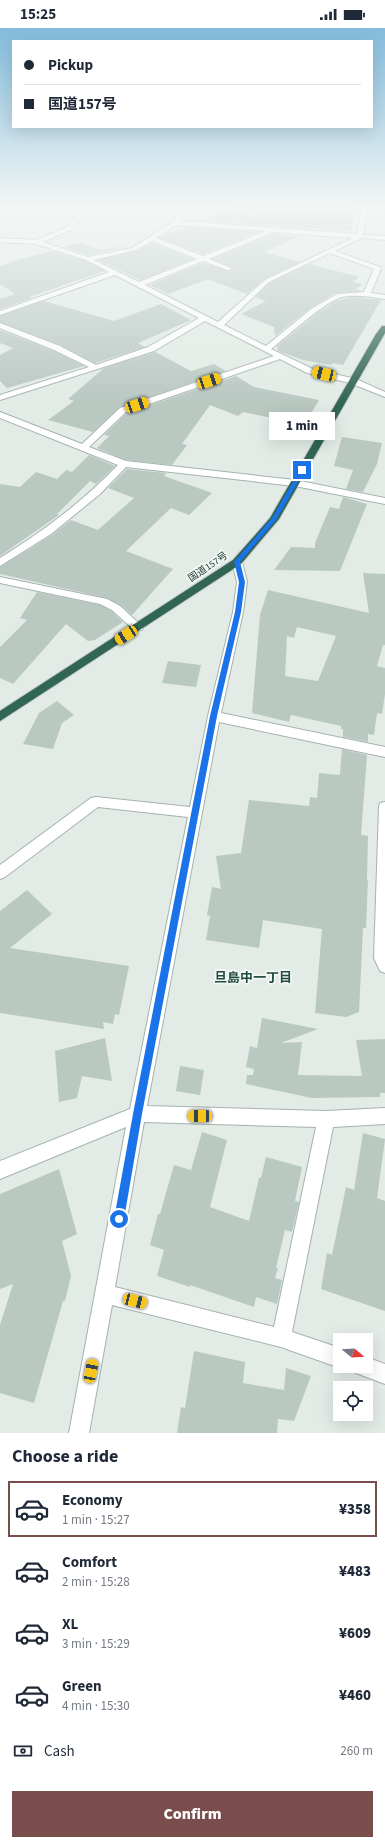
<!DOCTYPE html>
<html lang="en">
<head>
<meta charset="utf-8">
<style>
	body { margin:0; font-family:"Source Sans 3","Noto Sans JP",sans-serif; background:#f6f6f7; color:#1f2937; height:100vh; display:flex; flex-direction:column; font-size:15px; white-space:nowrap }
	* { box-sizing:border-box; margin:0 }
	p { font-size:13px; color:#747a83 }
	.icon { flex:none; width:22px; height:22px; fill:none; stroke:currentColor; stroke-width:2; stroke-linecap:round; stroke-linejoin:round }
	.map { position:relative; height:1405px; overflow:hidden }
	.side { display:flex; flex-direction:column; background:#fff; flex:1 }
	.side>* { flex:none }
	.banner { position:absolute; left:12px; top:12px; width:361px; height:88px; border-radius:0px; box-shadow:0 4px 16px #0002; display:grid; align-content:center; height:88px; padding:0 12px; background:#fff }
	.needle { width:26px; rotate:108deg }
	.fabs { position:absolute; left:333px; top:1305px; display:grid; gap:8px }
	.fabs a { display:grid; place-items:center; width:40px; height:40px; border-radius:0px; background:#fff; box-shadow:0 4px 16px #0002; font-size:20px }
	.end { position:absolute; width:18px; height:18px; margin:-9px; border:5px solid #1a73e8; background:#fff; box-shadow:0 0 0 2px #fff }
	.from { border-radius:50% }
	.bubble { position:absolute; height:28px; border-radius:0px; background:#fff; box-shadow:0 4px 16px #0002; font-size:13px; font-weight:800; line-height:28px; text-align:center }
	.car { position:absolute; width:12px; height:24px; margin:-12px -6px; border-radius:5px; box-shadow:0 0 3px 1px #0007; background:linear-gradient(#f5c518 24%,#345 0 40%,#f5c518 0 76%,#345 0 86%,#f5c518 0) }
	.banner b { display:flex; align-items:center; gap:14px; height:38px; font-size:15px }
	.banner b+b { border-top:1px solid #e0e1e3 }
	.banner i { width:10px; height:10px; background:#1f2937 }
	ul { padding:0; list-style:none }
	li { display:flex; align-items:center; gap:12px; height:56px; margin:0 8px 6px; padding:0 4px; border:2px solid transparent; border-radius:0px }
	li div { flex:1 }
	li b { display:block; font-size:15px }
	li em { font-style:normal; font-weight:800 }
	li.active { border-color:#794d4b }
	li>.icon { width:36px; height:36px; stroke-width:1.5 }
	h2 { padding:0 12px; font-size:18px; line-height:48px }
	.pay { display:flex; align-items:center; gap:10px; height:44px; padding:0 12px; font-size:15px }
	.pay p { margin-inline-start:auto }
	.cta { display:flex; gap:8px; margin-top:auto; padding:8px 12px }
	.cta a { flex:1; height:46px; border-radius:0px; background:#794d4b; color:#fff; font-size:16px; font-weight:800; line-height:46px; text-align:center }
	.status { display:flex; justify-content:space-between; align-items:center; height:28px; padding:0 20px; background:#fff; direction:ltr }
	.status svg { height:11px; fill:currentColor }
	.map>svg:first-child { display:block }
	.building { fill:#bac8c2; fill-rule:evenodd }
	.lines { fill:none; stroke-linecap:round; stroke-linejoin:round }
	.minor-casing { stroke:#a5b3ac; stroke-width:2 }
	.highway-casing { stroke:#c1c8c6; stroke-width:2 }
	.minor { fill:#fff; fill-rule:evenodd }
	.highway { fill:#316556; fill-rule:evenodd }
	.route { fill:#1a73e8 }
	.labels { text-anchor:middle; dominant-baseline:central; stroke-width:3.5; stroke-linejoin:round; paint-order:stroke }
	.street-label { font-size:10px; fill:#233b32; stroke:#f2f8f4 }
	.near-neighbourhood-label { font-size:13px; font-weight:bold; fill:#204b3e; stroke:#f2f8f4 }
</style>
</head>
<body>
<div class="status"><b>15:25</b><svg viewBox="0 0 49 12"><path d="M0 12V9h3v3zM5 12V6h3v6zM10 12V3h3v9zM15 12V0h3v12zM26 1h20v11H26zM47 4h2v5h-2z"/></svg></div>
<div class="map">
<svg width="385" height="1405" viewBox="0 0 385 1405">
	<rect width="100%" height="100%" fill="#e2ebe6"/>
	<path class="building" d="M236,178H356L352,203L200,193Z
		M185,199L259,204L203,226L159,210Z
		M273,206L300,208L264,224L300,234L264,251L247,266L208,251L168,266L150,257L203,235L231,244L232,242V239L213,231Z
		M80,215L100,222L134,217L88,227L64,219Z
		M152,215L193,231L140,252L98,232L136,223Z
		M52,223L85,233L105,243L29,269L32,270L0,281V271L15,266L0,256V238L11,235L9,234Z
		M310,236L359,249L353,254L363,256L356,261L362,263L336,265L310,280L275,308L274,299L241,286L266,273L255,269L270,255Z
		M352,269L381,272L343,337L333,335L331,337L303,332L278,323L277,318L318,285L336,273Z
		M44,273L114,293L161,276L191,292L138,315L145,319L95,335L61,317L0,294V288Z
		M0,302L53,323L84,338L7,360L0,353V327L13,320L0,315Z
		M155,324L191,343L214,336L226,343L120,379L93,404L48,392L74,373L68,371L104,340Z
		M236,348L254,359L319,372L304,397L243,384L238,388L210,377L182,416L187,417L172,437L126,432L97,420L109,408L104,407L127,385Z
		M342,409L382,415L377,436L363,464L346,461L353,442L334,438Z
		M89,427L115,438L96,456L90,453L57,486L59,487L0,528V456L20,459L36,444L57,451L66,442L72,444Z
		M127,441L166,445L164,448L212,465L189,487L171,480L126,523L173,541L132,587L121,577L107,570L0,546V539L52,507L71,492L98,502L134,470L108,460Z
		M343,469L367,476L340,543L274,542L291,519L315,520V515L330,479L339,481Z
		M363,545L385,546V617H383L377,638L385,640V666L382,686L377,685L374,707L368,706V714L343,709V701H341V698L291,687L289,694L252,685L260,587L268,562L369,585ZM297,599L336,608L318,653L285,648L287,608L294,610Z
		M37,564L100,577L111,583L123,594L95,612L88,613L66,596L13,656L0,650V619L27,592L20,590Z
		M168,633L201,637L196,659L162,655Z
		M57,673L74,687L62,695L53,721L23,716L39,685Z
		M342,721L367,727L361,807L368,808L367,852H368L366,900H363L359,984L346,989L315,985L322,901L263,892L259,920L206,912L210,888L207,887L212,859L221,861L216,828L241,825L249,772L309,778L310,769L317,770L319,745L340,747Z
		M27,862L52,886L10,920L129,938L119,987L115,986L113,996L103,994L104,1001L0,985V883Z
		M262,990L318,1001L281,1015L302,1014L298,1047L362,1048L356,1012L385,1011V1065H380V1069L312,1070L246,1056L247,1047H253L254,1041L246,1039L250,1018L257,1020Z
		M105,1010L112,1053L82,1048L77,1070L59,1074L55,1023Z
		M180,1038L204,1042L200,1067L176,1063Z
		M202,1104L227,1112L210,1179L249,1193L259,1150H261L266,1129L302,1139L295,1173L299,1174L292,1204L285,1202L276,1240H278L275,1250L282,1252L277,1276L256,1269L254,1279L190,1257V1259L157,1248L164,1222L150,1217L158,1186H160L174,1137L191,1142Z
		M363,1105L385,1111L377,1170L385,1173V1283L321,1261L327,1225L332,1227L346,1159L354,1162Z
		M59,1141L77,1206L62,1213L71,1248L65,1273H63L34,1375L0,1365V1297L13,1256L0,1261V1166Z
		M194,1323L245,1334L243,1355L284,1362L286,1340L311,1348L294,1393L278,1391L277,1405H177L181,1379L185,1380Z"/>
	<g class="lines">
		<defs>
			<path id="minor" d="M82,178H88L72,201L43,214L88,229L132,220L173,194L181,178H187L180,193L357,206L362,178H368L363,207L385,208V212L361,210L335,223L380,239L381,240L371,265L385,267V271C371,269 355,266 342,269C327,272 285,310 271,321L313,341L356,351L385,364V369L350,355L307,345L280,331L126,384L89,419L126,433L295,452L385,470V476L295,458L126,439L100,466L51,506L0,538V530C45,502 81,475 118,437L0,390V384L82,416L120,380L274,328L205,293L154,323L0,372V367L89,339L54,322L0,300V295L60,318L96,337L148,319L199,290L115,247L0,287V283L109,244L86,232L36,216L0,214V210L36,212L68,199ZM177,197L266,203L203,228L156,210ZM273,204L353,210L265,252L218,294L145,257L203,233L227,242H231V240L209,231ZM152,213L197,231L139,254L94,232L136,222ZM330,225L374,241L364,264L337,266L311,281L266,318L224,297L269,254Z
				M237,531L242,534L247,554L243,584L221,685L385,719V729L219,694L147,1078L326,1083L385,1080V1096L333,1099L292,1304L340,1320V1338H344L340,1340L281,1319L112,1277L89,1405H69L126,1099L0,1151V1133L130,1081L188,789L98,779L5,849L0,851V837L91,770L96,769L190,779L208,688L233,584L237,554L232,534ZM144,1094L316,1099L274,1299L115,1259Z
				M0,549L107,571L120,578L143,599L142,602H134L112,582L100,576L0,555Z
				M385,774V945L380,943L374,930L379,779L380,775Z
				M366,1329L385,1336V1356L356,1345L353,1338H366Z"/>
			<path id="highway" d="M382,298H385V305L279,491L241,536L0,693V683L233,532L270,490L376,306Z"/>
		</defs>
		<use href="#minor" class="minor-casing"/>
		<use href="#highway" class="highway-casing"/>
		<use href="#minor" class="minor"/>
		<use href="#highway" class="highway"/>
	</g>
	<linearGradient id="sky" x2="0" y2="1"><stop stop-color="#83bcdd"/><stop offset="0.47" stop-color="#f2f6f4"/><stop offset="1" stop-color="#f2f6f4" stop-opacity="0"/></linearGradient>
	<rect width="385" height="375" fill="url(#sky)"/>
	<path class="route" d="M302,440L305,442L276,492L240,534L245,554L241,584L217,688L142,1086L124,1191L122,1194L119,1196L116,1194L114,1191L133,1086L210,688L235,584L239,554L234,534L272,490L300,442Z"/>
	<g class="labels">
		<g class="street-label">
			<text transform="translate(208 539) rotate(-34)">国道157号</text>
		</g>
		<g class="near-neighbourhood-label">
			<text x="253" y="950">旦島中一丁目</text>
		</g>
	</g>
</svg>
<div class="fabs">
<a><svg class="needle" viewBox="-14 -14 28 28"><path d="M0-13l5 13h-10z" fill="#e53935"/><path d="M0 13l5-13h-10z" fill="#747a83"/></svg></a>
<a><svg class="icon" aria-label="locate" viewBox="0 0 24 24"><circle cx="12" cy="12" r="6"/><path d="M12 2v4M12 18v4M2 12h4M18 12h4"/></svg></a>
</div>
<i class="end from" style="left:119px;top:1191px"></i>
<i class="end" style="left:302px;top:442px"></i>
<div class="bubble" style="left:269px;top:384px;width:66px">1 min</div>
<i class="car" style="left:324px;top:346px;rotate:283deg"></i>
<i class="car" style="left:209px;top:353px;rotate:72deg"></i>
<i class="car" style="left:137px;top:377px;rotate:72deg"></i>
<i class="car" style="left:126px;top:607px;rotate:237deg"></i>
<i class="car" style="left:200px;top:1088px;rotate:271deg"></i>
<i class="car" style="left:135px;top:1273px;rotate:104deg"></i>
<i class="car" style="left:91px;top:1343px;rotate:11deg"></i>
<div class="banner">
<b><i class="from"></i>Pickup</b>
<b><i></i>国道157号</b>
</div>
</div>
<section class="side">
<h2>Choose a ride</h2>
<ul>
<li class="active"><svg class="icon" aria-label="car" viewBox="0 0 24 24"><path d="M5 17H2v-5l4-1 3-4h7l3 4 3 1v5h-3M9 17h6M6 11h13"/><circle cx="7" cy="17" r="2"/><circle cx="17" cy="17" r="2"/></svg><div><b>Economy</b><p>1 min · 15:27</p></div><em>¥358</em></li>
<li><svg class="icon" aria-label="car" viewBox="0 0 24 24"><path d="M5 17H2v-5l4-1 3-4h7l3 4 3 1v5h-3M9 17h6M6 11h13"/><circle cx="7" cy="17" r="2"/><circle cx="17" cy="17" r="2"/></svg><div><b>Comfort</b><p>2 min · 15:28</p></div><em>¥483</em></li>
<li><svg class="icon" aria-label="car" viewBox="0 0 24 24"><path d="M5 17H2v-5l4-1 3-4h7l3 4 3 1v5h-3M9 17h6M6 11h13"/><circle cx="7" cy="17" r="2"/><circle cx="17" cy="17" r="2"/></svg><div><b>XL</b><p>3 min · 15:29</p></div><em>¥609</em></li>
<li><svg class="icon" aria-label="car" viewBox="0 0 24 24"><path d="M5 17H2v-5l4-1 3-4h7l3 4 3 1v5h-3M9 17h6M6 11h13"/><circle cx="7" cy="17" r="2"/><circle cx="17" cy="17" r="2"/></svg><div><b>Green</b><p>4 min · 15:30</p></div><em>¥460</em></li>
</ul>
<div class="pay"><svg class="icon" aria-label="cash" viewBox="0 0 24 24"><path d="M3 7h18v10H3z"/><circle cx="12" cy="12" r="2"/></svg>Cash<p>260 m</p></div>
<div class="cta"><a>Confirm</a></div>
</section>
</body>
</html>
